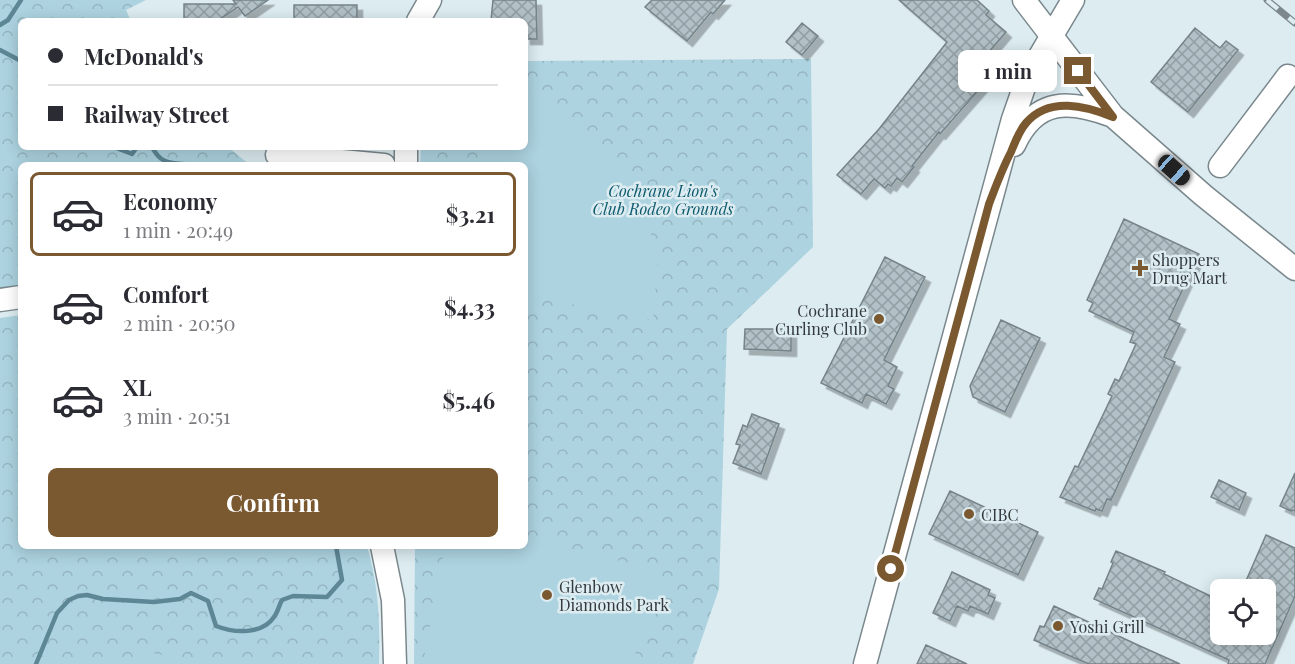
<!DOCTYPE html>
<html lang="en">
<head>
<meta charset="utf-8">
<style>
	body { margin:0; font-family:"Playfair Display",serif; background:#f2f2f3; color:#2b2b33; height:100vh; display:flex; flex-direction:column; font-size:22px; white-space:nowrap }
	* { box-sizing:border-box; margin:0 }
	p { font-size:20px; color:#7c7c81 }
	.icon { flex:none; width:33px; height:33px; fill:none; stroke:currentColor; stroke-width:2; stroke-linecap:round; stroke-linejoin:round }
	.map { position:relative; flex:1; overflow:hidden }
	.sheet { position:absolute; left:18px; top:162px; width:510px; height:387px; display:flex; flex-direction:column; background:#fff; border-radius:9px; box-shadow:0 3px 15px #0003 }
	.sheet>* { flex:none }
	.banner { position:absolute; left:18px; top:18px; width:510px; height:132px; border-radius:9px; box-shadow:0 3px 15px #0003; display:grid; align-content:center; height:132px; padding:0 30px; background:#fff }
	.tools { position:absolute; left:1210px; top:579px; display:grid; gap:12px }
	.tools a { display:grid; place-items:center; width:66px; height:66px; border-radius:9px; background:#fff; box-shadow:0 3px 15px #0003; font-size:30px }
	.end { position:absolute; width:27px; height:27px; margin:-14px; border:8px solid #7a5930; background:#fff; box-shadow:0 0 0 3px #fff }
	.from { border-radius:50% }
	.bubble { position:absolute; height:42px; border-radius:9px; background:#fff; box-shadow:0 3px 15px #0003; font-size:20px; font-weight:700; line-height:42px; text-align:center }
	.car { position:absolute; width:18px; height:36px; margin:-18px -9px; border-radius:8px; box-shadow:0 0 4px 2px #0007; background:linear-gradient(#222 24%,#8ab4d8 0 40%,#222 0 76%,#8ab4d8 0 86%,#222 0) }
	.banner b { display:flex; align-items:center; gap:21px; height:57px; font-size:22px }
	.banner b+b { border-top:2px solid #e1e1e2 }
	.banner i { width:15px; height:15px; background:#2b2b33 }
	ul { padding:10px 0 0; list-style:none }
	li { display:flex; align-items:center; gap:18px; height:84px; margin:0 12px 9px; padding:0 18px; border:3px solid transparent; border-radius:9px }
	li div { flex:1 }
	li b { display:block; font-size:22px }
	li em { font-style:normal; font-weight:700 }
	li.on { border-color:#7a5930 }
	li>.icon { width:54px; height:54px; stroke-width:1.5 }
	.action { display:flex; gap:12px; margin-top:auto; padding:12px 30px }
	.action a { flex:1; height:69px; border-radius:9px; background:#7a5930; color:#fff; font-size:24px; font-weight:700; line-height:69px; text-align:center }
	.map>svg:first-child { display:block }
	.park { fill:url(#park-crowns) }
	.garden { fill:#add3e0 }
	.lines { fill:none; stroke-linecap:round; stroke-linejoin:round }
	.stream { stroke:#5e8795; stroke-width:4.5 }
	.building { fill:url(#building-cross-hatch); stroke:#768489; stroke-width:1.5; filter:url(#shadow) }
	.minor-casing { stroke:#7a888d; stroke-width:25 }
	.minor { stroke:#fff; stroke-width:22 }
	.rail-casing { stroke:#7d888c; stroke-width:7 }
	.rail { stroke:#dcecf1; stroke-width:4.5; stroke-dasharray:14; stroke-linecap:butt }
	.route { stroke:#7a5930; stroke-width:8 }
	.poi-dot { fill:#7a5930; stroke:#dcecf1; stroke-width:2 }
	.labels { text-anchor:middle; dominant-baseline:central; stroke-width:5; stroke-linejoin:round; paint-order:stroke }
	.park-label { font-size:16px; font-style:italic; fill:#0e5a6e; stroke:#dcecf1 }
	.poi-label { font-size:16px; fill:#33393c; stroke:#dcecf1; text-anchor:start }
</style>
</head>
<body>
<div class="map">
<svg width="1295" height="664" viewBox="0 0 1295 664">
	<defs>
		<pattern id="park-crowns" width="20" height="18" patternUnits="userSpaceOnUse" patternTransform="scale(1.5)"><rect width="20" height="18" fill="#add3e0"/><path d="M2 6a3 3 0 1 1 6 0M12 15a3 3 0 1 1 6 0" fill="none" stroke="#95b6c1"/></pattern>
		<pattern id="building-cross-hatch" width="8" height="8" patternUnits="userSpaceOnUse" patternTransform="scale(1.5)"><rect width="8" height="8" fill="#b2c1c7"/><path d="M0 0l8 8M0 8l8-8" fill="none" stroke="#919ea3"/></pattern>
		<filter id="shadow"><feDropShadow dx="5.5" dy="5.5" stdDeviation="0" flood-color="#0004"/></filter>
	</defs>
	<rect width="100%" height="100%" fill="#dcecf1"/>
	<path class="park" d="M0,0H146L126,10L131,21H21V147H228L250,165H21V286L0,288Z
		M811,59L813,247L727,329L719,589L693,664H414L415,546H525V165H420L421,147H525V61Z
		M21,315V546H367C379,587 380,622 379,664H0V318Z"/>
	<path class="garden" d="M525,90L582,126L633,182L658,255L653,320L525,295V165H478L482,147H525Z
		M525,538L662,571L653,619L630,664H423L445,546H525Z
		M135,650L208,663V664H133Z"/>
	<g class="lines">
		<path class="stream" d="M0,25L8,20L21,0
			M0,50L21,61
			M114,147L132,154L137,147
			M152,147C162,166 171,162 190,165
			M36,664L57,613L69,600L78,596L87,595L103,599L154,602L180,599L191,593L208,601L216,626C234,633 262,635 274,617C278,612 279,605 282,600L293,596L327,597L342,580L336,546"/>
	</g>
	<path class="building" d="M233,0H268L245,16L238,7L217,21H184V4H236Z
		M493,0H536L537,39H525V21H491Z
		M652,0H725L713,14L711,12L687,41L645,7Z
		M899,0H977L989,11L986,15L1006,32L969,75L982,86L940,134L939,132L912,166L914,167L902,182L897,178L891,186L888,184L885,188L874,179L861,194L837,175L879,129L947,42Z
		M294,5H357V21H294Z
		M802,23L818,36L802,55L786,42Z
		M1195,28L1220,48L1226,41L1238,50L1188,112L1151,82Z
		M1124,219L1199,254L1169,319L1180,324L1164,357L1175,362L1111,500L1107,499L1102,511L1096,509L1095,511L1060,497L1075,466L1078,467L1112,396L1108,394L1115,379L1119,381L1136,344L1130,342L1134,332L1089,311L1093,303L1087,300Z
		M885,257L925,277L884,360L897,367L888,386L894,389L886,404L866,394L862,403L821,383Z
		M1001,320L1040,338L1005,412L973,397L970,386Z
		M745,329H791V351L744,349Z
		M752,414L779,424L761,474L733,463L740,445L736,444L743,425L747,427Z
		M1295,473V511L1292,510L1291,511L1280,506Z
		M1219,480L1246,493L1239,510L1211,497Z
		M950,491L1038,532L1018,575L929,534Z
		M1266,535L1295,548V596L1265,664H1228L1229,660L1094,599L1099,588L1102,589L1113,563L1111,562L1116,551L1165,572L1164,574L1221,601V634H1266V590H1242Z
		M952,572L990,590L988,595L995,598L988,614L970,606L968,611L957,606L950,621L933,613Z
		M1054,606L1140,646L1180,664H1089L1063,653L1034,640L1040,626L1044,627Z
		M926,645L967,664H917Z"/>
	<g class="lines">
		<defs>
			<path id="minor" d="M1024,0L1113,116L1203,195L1295,269
				M418,21L430,0
				M1014,145C1036,97 1070,100 1113,116
				M406,147V165
				M277,155L384,165
				M1220,166L1288,76
				M0,300L21,297
				M382,546L393,600L395,664
				M865,664L1013,119L1028,76L1073,0"/>
		</defs>
		<use href="#minor" class="minor-casing"/>
		<use href="#minor" class="minor"/>
		<defs>
			<path id="rail" d="M1267,0L1295,23"/>
		</defs>
		<use href="#rail" class="rail-casing"/>
		<use href="#rail" class="rail"/>
	</g>
	<g class="lines">
		<path class="route" d="M891,569L989,204C996,186 1002,169 1011,152C1015,142 1019,131 1026,123C1049,96 1086,106 1113,117L1078,71"/>
	</g>
	<g class="poi-dot">
		<path d="M1137 259h6v6h6v6h-6v6h-6v-6h-6v-6h6z"/>
		<circle cx="879" cy="319" r="6"/>
		<circle cx="969" cy="514" r="6"/>
		<circle cx="547" cy="595" r="6"/>
		<circle cx="1058" cy="626" r="6"/>
	</g>
	<g class="labels">
		<g class="park-label">
			<text x="663" y="190">Cochrane Lion's<tspan x="663" dy="18">Club Rodeo Grounds</tspan></text>
		</g>
		<g class="poi-label">
			<text x="1152" y="259">Shoppers<tspan x="1152" dy="18">Drug Mart</tspan></text>
			<text x="867" y="310" text-anchor="end">Cochrane<tspan x="867" dy="18">Curling Club</tspan></text>
			<text x="981" y="514">CIBC</text>
			<text x="559" y="586">Glenbow<tspan x="559" dy="18">Diamonds Park</tspan></text>
			<text x="1070" y="626">Yoshi Grill</text>
		</g>
	</g>
</svg>
<div class="tools">
<a><svg class="icon" aria-label="locate" viewBox="0 0 24 24"><circle cx="12" cy="12" r="6"/><path d="M12 2v4M12 18v4M2 12h4M18 12h4"/></svg></a>
</div>
<i class="end from" style="left:891px;top:569px"></i>
<i class="end" style="left:1078px;top:71px"></i>
<div class="bubble" style="left:958px;top:50px;width:99px">1 min</div>
<i class="car" style="left:1174px;top:170px;rotate:132deg"></i>
<div class="banner">
<b><i class="from"></i>McDonald's</b>
<b><i></i>Railway Street</b>
</div>
<section class="sheet">
<ul>
<li class="on"><svg class="icon" aria-label="car" viewBox="0 0 24 24"><path d="M5 17H2v-5l4-1 3-4h7l3 4 3 1v5h-3M9 17h6M6 11h13"/><circle cx="7" cy="17" r="2"/><circle cx="17" cy="17" r="2"/></svg><div><b>Economy</b><p>1 min · 20:49</p></div><em>$3.21</em></li>
<li><svg class="icon" aria-label="car" viewBox="0 0 24 24"><path d="M5 17H2v-5l4-1 3-4h7l3 4 3 1v5h-3M9 17h6M6 11h13"/><circle cx="7" cy="17" r="2"/><circle cx="17" cy="17" r="2"/></svg><div><b>Comfort</b><p>2 min · 20:50</p></div><em>$4.33</em></li>
<li><svg class="icon" aria-label="car" viewBox="0 0 24 24"><path d="M5 17H2v-5l4-1 3-4h7l3 4 3 1v5h-3M9 17h6M6 11h13"/><circle cx="7" cy="17" r="2"/><circle cx="17" cy="17" r="2"/></svg><div><b>XL</b><p>3 min · 20:51</p></div><em>$5.46</em></li>
</ul>
<div class="action"><a>Confirm</a></div>
</section>
</div>
</body>
</html>
